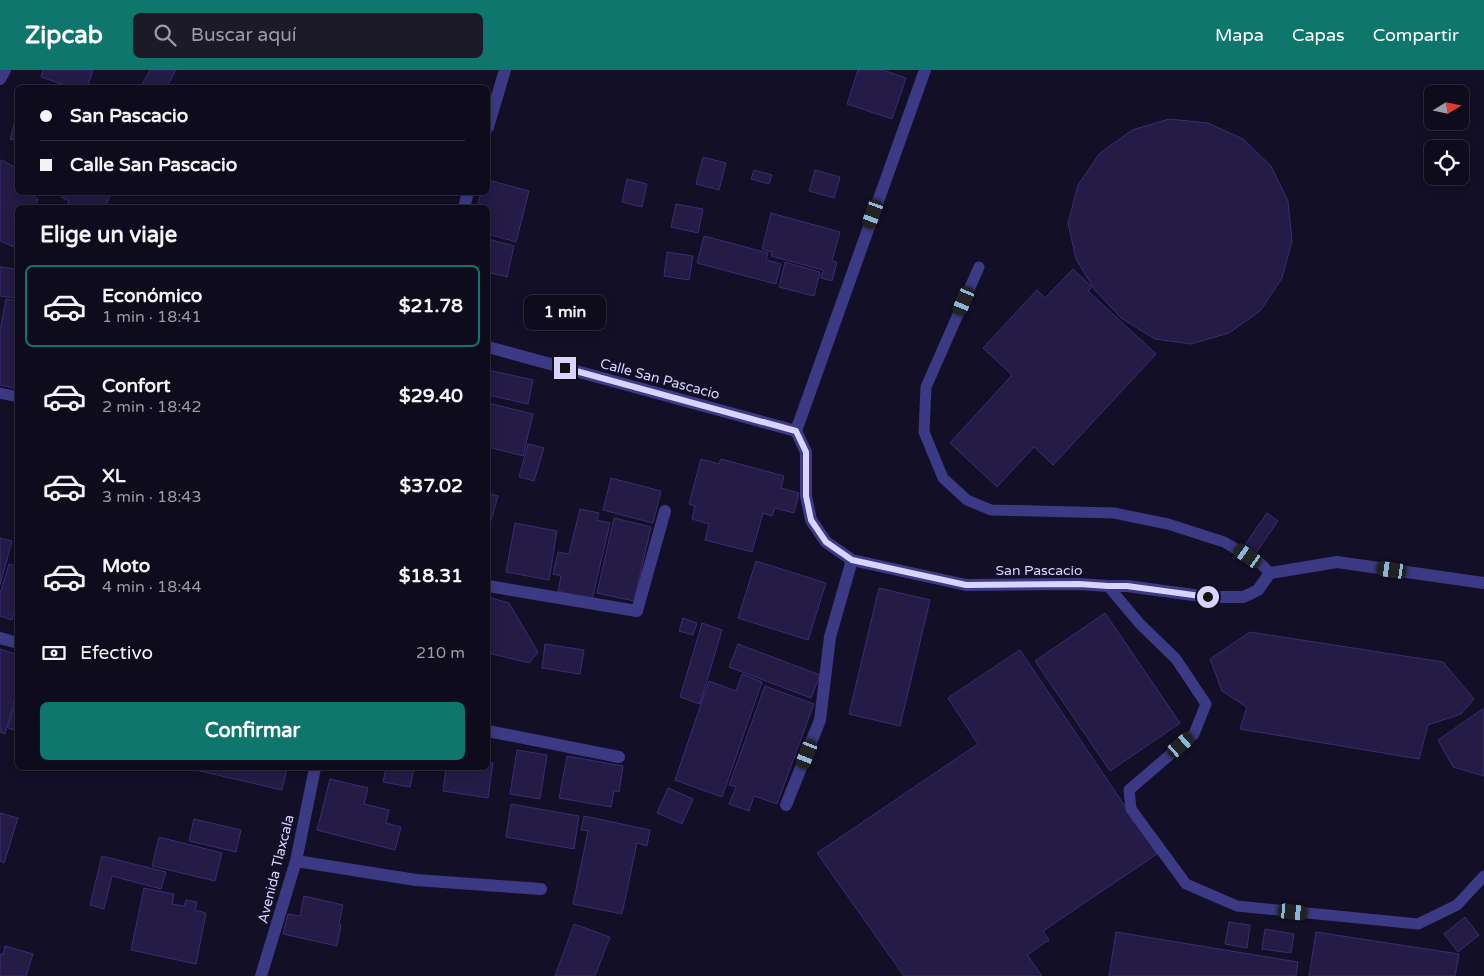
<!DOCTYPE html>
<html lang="es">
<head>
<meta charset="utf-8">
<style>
	body { margin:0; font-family:"Varela Round",sans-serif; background:#1c1929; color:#f1f3f6; height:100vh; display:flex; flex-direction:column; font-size:19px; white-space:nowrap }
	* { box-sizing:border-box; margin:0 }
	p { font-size:16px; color:#9b9ba3 }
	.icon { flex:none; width:28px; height:28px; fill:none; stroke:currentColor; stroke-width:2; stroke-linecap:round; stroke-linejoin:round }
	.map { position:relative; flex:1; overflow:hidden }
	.panel { position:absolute; left:15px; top:135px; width:475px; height:565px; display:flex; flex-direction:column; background:#0e0b1c; border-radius:8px; box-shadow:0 2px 12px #0003,0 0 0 1px #2e2b3b }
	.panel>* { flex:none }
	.guide { position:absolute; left:15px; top:15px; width:475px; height:110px; border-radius:8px; box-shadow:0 2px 12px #0003,0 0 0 1px #2e2b3b; display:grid; align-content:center; height:110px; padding:0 25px; background:#0e0b1c }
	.needle { width:32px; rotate:80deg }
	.buttons { position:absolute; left:1424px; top:15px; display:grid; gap:10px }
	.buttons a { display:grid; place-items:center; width:45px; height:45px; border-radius:8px; background:#0e0b1c; box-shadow:0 2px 12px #0003,0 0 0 1px #2e2b3b; font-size:25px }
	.end { position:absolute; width:22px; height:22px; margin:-11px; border:6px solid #d9d4ff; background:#111; box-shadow:0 0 0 2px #111 }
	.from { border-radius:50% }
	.bubble { position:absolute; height:35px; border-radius:8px; background:#0e0b1c; box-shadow:0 2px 12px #0003,0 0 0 1px #2e2b3b; font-size:16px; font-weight:700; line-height:35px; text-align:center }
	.car { position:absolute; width:15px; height:30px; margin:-15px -8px; border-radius:6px; box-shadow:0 0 4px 1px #0007; background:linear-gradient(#222 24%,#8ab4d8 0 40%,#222 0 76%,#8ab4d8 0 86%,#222 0) }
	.guide b { display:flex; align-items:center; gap:18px; height:48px; font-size:19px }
	.guide b+b { border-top:1px solid #2e2b3b }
	.guide i { width:12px; height:12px; background:#f1f3f6 }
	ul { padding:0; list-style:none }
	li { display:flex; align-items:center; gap:15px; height:82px; margin:0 10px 8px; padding:0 15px; border:2px solid transparent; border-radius:8px }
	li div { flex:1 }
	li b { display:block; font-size:19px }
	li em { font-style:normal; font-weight:700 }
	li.active { border-color:#0f766e }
	li>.icon { width:45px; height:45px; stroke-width:1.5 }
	h2 { padding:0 25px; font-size:22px; line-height:60px }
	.pay { display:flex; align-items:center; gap:12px; height:55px; padding:0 25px; font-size:19px }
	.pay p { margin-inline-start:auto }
	.primary-button { display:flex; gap:10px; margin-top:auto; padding:10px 25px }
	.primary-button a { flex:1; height:58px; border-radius:8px; background:#0f766e; color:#fff; font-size:20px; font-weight:700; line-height:58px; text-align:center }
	header { display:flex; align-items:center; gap:30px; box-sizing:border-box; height:70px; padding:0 25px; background:#0f766e; color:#fff }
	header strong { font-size:24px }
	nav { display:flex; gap:28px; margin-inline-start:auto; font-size:18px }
	.search { width:350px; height:45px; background:#1c1929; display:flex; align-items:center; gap:12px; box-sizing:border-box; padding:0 18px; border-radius:8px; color:#9b9ba3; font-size:19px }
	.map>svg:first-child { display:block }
	.building { fill:#241b47; stroke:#3b2d73 }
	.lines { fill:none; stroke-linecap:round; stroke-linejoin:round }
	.service { stroke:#3d3a85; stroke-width:11 }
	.minor { stroke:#3d3a85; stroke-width:12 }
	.route { stroke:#d9d4ff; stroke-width:6 }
	.labels { text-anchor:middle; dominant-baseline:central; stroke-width:5; stroke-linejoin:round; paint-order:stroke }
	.street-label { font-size:14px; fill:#d9d4ff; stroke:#130f26 }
</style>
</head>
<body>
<header>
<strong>Zipcab</strong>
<div class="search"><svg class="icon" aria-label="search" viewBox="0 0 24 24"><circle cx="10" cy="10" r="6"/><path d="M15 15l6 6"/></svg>Buscar aquí</div>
<nav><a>Mapa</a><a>Capas</a><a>Compartir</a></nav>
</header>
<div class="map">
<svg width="1484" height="906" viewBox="0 0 1484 906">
	<rect width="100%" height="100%" fill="#130f26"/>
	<path class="building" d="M43,0H93L87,18H73L41,7Z
		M150,0H176L166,18H140Z
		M858,0H883L906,8L892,49L847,34Z
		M17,45H18V71L10,69Z
		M1169,49L1208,53L1243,69L1271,96L1288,131L1292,171L1282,208L1260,241L1229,263L1191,274L1155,269L1121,248L1095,220L1076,189L1068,153L1078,115L1100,83L1132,60Z
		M703,87L726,93L719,120L696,114Z
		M2,90L18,99V122H26L38,129L34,138H18V169L14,177L0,171V91Z
		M754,100L772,105L769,114L751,109Z
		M815,100L840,107L834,128L809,121Z
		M627,109L647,114L642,137L622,132Z
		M488,110L529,121L516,172L488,164V138H477L481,122H488Z
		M63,122H112L104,138H66L69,131L61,127Z
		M676,134L703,139L698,163L671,157Z
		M771,143L840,162L832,191L837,192L832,211L821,208L823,200L771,186L772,182L762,179Z
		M704,166L768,183L766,190L781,194L776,214L697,193Z
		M488,169L514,176L507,207L488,202Z
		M667,182L693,186L689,210L664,206Z
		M785,192L820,202L814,226L779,217Z
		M0,197L18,199L17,228L0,226Z
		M1073,199L1092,217L1088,221L1156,284L1053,395L1034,377L997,417L950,373L1012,305L983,278L1037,220L1045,228Z
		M6,229L18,231V319L0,315V261Z
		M488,300L533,310L528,334L488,325Z
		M488,333L533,344L523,386L488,377Z
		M528,374L544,378L534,411L519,407Z
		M701,389L719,394L721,389L784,406L781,418L799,423L794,443L775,438L772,446L763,443L752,482L705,470L709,454L692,449L695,436L689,434Z
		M611,408L661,421L653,453L603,440Z
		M488,423L498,426L488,461Z
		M580,439L599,443L597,450L610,453L592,530L558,521L561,506L553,504L558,482L569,484Z
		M1267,443L1278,451L1253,487L1242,479Z
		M614,448L651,457L634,531L597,523Z
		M515,453L557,461L549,510L506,502Z
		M0,468L12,471L0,515Z
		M756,491L826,513L808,570L738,548Z
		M9,494L18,497V546L13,545L12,550L0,546V524Z
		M879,518L930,530L900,656L849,644Z
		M488,527L509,533L538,582L529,593L488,583Z
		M1105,543L1180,653L1110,701L1035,591Z
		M683,548L697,553L693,565L679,561Z
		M702,553L722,560L700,634L680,627Z
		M1250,562L1443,592L1474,629L1461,644L1428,655L1419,689L1240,659L1247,637L1222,621L1210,589Z
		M545,574L584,580L580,604L542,598Z
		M738,574L820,605L811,628L729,597Z
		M0,579L18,585V618L5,664L0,662Z
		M1020,580L1157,784L1043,861L1049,870L1027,885L1042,906H904L817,783L978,674L948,628Z
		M742,604L762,612L722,727L675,710L709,611L736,621Z
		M765,616L814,634L777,734L754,726L749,741L729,734L736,717L729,715Z
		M18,624V661L8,658Z
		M1484,638V706L1453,697L1438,670Z
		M517,680L547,685L540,729L510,724Z
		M567,686L623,696L619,722L614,721L611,737L559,728Z
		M488,692L493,693L488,728L443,721L446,698H488Z
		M187,698H287L282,720Z
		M386,698H414L410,717L383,712Z
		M330,709L368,718L364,734L389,740L386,753L401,757L395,780L317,760Z
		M668,718L693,729L682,754L657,743Z
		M511,734L579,746L574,779L506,767Z
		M0,743L18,748L4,793L0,791Z
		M584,746L650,760L647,776L637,773L622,844L573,834L588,761L581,760Z
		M194,749L241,760L236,782L189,771Z
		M159,767L222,783L215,811L152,796Z
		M102,786L166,802L161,819L112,806L104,839L90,835Z
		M144,818L174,824L172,834L184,836L186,830L197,832L195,840L206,843L196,894L131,880Z
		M304,826L343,835L339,854L341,855L337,876L283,864L288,844L300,846Z
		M1465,847L1479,865L1458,882L1444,864Z
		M1229,852L1250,855L1247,878L1225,874Z
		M574,854L610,867L595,906H555Z
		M1265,859L1294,864L1291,883L1262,879Z
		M1116,862L1298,892L1296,906H1109Z
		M1316,862L1459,884L1455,906H1309Z
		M5,876L33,884L26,906H0V884L3,885Z"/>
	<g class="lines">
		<path class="service" d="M979,197L926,317L924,362L943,408L967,430L991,440L1114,443L1168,454L1224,472L1260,493L1270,503
			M0,323L18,327
			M1108,516L1140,554L1176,589L1206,634L1194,664L1129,720L1131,739L1186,814L1237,836L1418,854L1457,835L1484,806"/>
		<path class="minor" d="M0,9L5,0
			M488,57L505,0
			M464,138L468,122
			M488,277L796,361
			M796,361L806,382V426L811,450L826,472L852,490L966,515L1079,514L1108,516H1127L1208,527H1243L1250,524L1258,520L1270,503L1337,492L1484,513
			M796,361L925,0
			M488,516L637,541L665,441
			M0,568L18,573
			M488,661L619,687
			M786,735L820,650L830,567L852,490
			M296,791L416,810L541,819
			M261,906L296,791L315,698"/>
	</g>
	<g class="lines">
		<path class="route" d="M565,298L796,361L806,382V426L811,450L826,472L852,490L966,515L1079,514L1108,516H1127L1208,527"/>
	</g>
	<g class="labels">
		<g class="street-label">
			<text transform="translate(660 309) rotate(15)">Calle San Pascacio</text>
			<text x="1039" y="500">San Pascacio</text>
			<text transform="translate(276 799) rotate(-76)">Avenida Tlaxcala</text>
		</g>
	</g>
</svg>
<div class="buttons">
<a><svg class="needle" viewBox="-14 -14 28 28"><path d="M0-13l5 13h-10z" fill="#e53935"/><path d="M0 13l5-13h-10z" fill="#9b9ba3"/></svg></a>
<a><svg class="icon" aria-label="locate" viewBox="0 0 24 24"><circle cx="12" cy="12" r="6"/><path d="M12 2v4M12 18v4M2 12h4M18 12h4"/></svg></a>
</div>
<i class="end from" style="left:1208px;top:527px"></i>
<i class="end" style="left:565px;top:298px"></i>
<div class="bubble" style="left:524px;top:225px;width:82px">1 min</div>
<i class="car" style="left:873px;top:144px;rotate:200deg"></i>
<i class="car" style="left:964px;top:231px;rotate:203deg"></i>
<i class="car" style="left:1248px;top:486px;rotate:305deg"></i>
<i class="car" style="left:1392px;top:500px;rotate:278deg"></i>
<i class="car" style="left:1181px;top:675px;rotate:49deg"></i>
<i class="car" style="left:807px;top:684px;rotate:202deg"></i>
<i class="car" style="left:1293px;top:842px;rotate:96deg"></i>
<div class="guide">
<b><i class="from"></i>San Pascacio</b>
<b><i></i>Calle San Pascacio</b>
</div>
<section class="panel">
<h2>Elige un viaje</h2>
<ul>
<li class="active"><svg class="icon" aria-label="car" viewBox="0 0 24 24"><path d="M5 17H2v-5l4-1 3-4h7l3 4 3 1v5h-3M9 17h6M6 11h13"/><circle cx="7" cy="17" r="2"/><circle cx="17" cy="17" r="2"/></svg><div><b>Económico</b><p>1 min · 18:41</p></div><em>$21.78</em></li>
<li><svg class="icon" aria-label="car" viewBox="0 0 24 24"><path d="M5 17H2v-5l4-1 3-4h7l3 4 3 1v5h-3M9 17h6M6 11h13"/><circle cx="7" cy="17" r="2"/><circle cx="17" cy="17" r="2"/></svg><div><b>Confort</b><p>2 min · 18:42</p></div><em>$29.40</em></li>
<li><svg class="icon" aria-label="car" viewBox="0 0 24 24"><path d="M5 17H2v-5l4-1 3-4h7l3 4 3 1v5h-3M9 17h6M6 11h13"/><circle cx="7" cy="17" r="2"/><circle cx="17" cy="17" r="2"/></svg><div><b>XL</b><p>3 min · 18:43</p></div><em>$37.02</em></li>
<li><svg class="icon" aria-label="car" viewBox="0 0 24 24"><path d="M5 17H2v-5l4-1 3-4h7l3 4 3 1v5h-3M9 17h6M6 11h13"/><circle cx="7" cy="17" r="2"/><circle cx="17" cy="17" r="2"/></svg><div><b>Moto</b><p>4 min · 18:44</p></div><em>$18.31</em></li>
</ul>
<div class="pay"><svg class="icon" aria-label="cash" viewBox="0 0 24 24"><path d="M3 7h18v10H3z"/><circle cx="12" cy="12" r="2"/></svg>Efectivo<p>210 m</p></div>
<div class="primary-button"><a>Confirmar</a></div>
</section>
</div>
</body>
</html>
